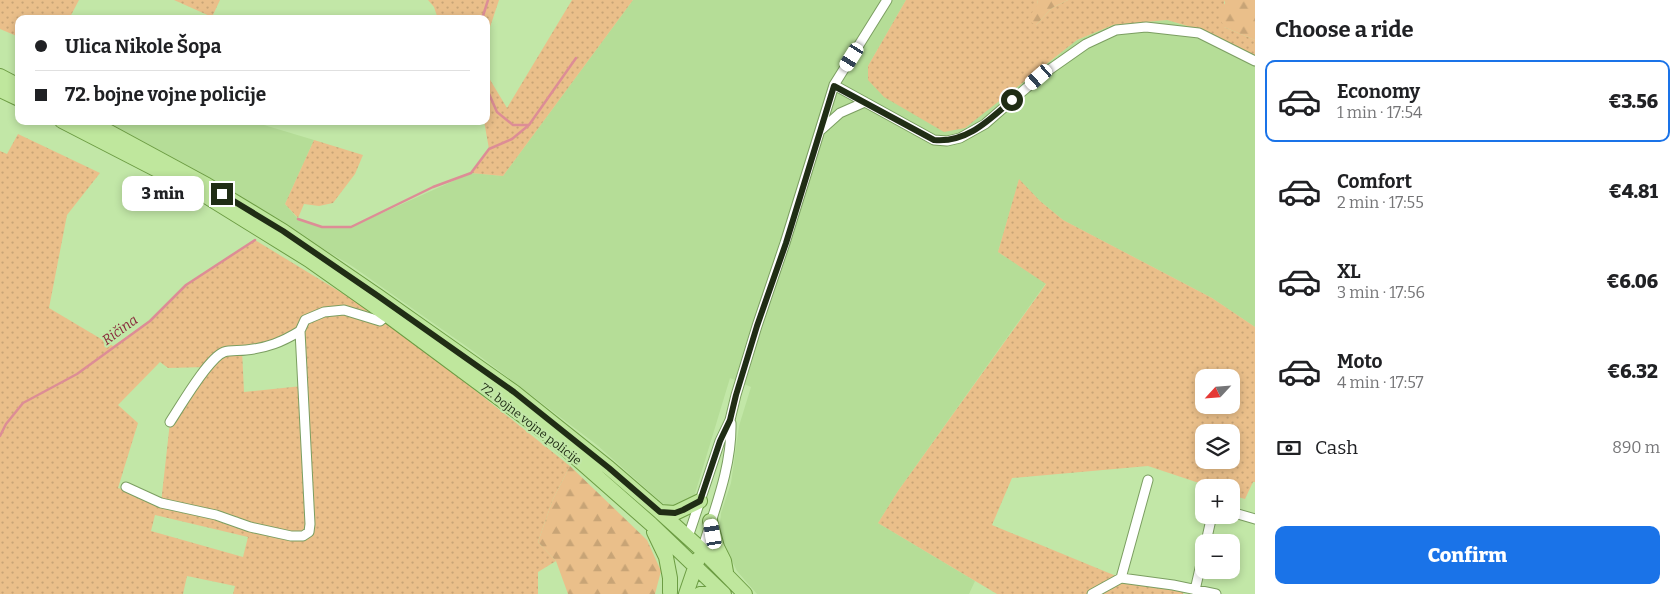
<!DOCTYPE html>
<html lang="en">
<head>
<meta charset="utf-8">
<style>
	body { margin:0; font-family:Bitter,serif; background:#f6f6f6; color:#202124; height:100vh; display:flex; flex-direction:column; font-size:19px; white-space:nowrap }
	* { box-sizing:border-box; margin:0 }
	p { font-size:16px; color:#757577 }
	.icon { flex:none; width:28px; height:28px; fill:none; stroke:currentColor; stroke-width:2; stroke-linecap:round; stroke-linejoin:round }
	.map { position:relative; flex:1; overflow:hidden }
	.side { display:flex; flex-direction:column; background:#fff; width:425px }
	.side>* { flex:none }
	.top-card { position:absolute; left:15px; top:15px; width:475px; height:110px; border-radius:10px; box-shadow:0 2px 8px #0003; display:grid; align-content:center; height:110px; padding:0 20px; background:#fff }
	.needle { width:32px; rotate:244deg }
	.tools { position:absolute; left:1195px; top:369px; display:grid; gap:10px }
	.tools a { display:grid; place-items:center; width:45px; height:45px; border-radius:10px; background:#fff; box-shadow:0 2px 8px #0003; font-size:25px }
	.end { position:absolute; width:22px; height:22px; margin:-11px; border:6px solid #202d15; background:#fff; box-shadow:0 0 0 2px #fff }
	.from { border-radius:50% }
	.bubble { position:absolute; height:35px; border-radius:10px; background:#fff; box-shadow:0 2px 8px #0003; font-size:16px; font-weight:800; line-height:35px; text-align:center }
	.car { position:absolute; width:15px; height:30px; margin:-15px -8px; border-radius:6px; box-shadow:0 0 4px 1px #0007; background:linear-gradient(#fff 24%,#345 0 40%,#fff 0 76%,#345 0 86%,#fff 0) }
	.top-card b { display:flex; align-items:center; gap:18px; height:48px; font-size:19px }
	.top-card b+b { border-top:1px solid #e0e0e0 }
	.top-card i { width:12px; height:12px; background:#202124 }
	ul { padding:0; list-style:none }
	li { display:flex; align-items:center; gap:15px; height:82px; margin:0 10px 8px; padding:0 10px; border:2px solid transparent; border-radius:10px }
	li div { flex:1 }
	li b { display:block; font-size:19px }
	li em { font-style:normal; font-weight:800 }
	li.selected { border-color:#1a73e8 }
	li>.icon { width:45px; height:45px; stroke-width:1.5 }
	h2 { padding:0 20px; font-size:22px; line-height:60px }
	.pay { display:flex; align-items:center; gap:12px; height:55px; padding:0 20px; font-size:19px }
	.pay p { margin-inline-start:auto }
	.button { display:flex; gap:10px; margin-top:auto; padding:10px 20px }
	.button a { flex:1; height:58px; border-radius:10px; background:#1a73e8; color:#fff; font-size:20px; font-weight:800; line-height:58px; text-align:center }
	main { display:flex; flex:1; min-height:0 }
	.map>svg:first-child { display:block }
	.built { fill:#b5dd97 }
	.grass { fill:url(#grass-dots); fill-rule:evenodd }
	.forest { fill:url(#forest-firs) }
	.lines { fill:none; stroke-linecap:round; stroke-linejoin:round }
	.stream { stroke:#dd8d96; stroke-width:2.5 }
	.minor-casing { stroke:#7b9e61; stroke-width:11 }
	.primary-casing { stroke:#6c9c43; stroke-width:16 }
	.minor { stroke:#fff; stroke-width:9 }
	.primary { stroke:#bfe79d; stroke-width:14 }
	.route { stroke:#202d15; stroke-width:6 }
	.labels { text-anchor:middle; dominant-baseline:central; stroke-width:4.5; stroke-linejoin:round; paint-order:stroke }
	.street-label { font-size:12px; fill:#202d15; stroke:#c2e7a7 }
	.water-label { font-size:14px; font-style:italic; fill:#892b3d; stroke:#c2e7a7 }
</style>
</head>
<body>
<main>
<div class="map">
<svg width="1255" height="594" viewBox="0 0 1255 594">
	<defs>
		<pattern id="grass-dots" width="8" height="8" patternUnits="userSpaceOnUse" patternTransform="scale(1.25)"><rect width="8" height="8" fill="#eabf8a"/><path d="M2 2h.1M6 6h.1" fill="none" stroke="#c8a476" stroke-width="1.8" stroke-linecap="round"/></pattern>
		<pattern id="forest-firs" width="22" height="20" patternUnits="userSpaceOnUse" patternTransform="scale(1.25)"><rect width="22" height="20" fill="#eabf8a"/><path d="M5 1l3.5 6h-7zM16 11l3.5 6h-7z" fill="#c8a476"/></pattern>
	</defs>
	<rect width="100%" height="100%" fill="#c2e7a7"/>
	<path class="built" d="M633,0H906L868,66L1033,75L1077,40L1113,25L1167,20L1191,27L1255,56V327L1212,298L1063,220L1040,201L1019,180L998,252L1046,283L898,491L878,523L975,581L969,594H757L737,571L719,535L721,513L731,483L739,426L751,387L730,378L694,497L673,507L662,503L597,445L473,351L352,266L160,152L104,121H251L314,140L285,204L298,219L322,227H351L471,173L503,176Z"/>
	<path class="grass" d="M0,0H79L69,19H19V37L0,29Z
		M174,0H220L212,17Z
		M428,0H499L486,39V19H438L434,7Z
		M572,0H633L503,176L471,173L489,149L484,121H486V65V73L507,108Z
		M906,0H1037L1038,4L1036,25L1052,8L1068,0H1224V27L1255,40V56L1191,27L1167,20L1113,25L1077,40L965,128L944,132L884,97L868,80V66Z
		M18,134L100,173L67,215L49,308L113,346L150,321L186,285L255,240L360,304L447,368L570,466L553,499L538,542L556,561L538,572V594H233L235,586L187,576L183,594H0V151L7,154ZM299,331L302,386L244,392L242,350ZM160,362L168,368L207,367L170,422L161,503L118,488L138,423L118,405ZM155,515L248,537L243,557L151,531Z
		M314,140L363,155L355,174L333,203L319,206L304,204L298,218L285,204Z
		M1019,179L1040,201L1063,220L1212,298L1255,327V482H1253L1245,499L1231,495V488L1211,487L1148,466L1012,478L992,525L1121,578L1185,588L1183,594H997L878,523L898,491L1046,284L998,252ZM1204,378H1231V405H1204ZM1204,432H1231V460H1204Z"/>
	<path class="forest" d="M1037,0H1068L1052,8L1036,25L1027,20L1038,4Z
		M1224,0H1255V40L1224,27L1218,14L1225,3Z
		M570,466L647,540L661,571L655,594H568L556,561L538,542L553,499Z"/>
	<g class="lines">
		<path class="stream" d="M482,19L488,0
			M486,87L497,112L513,125H528
			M298,219L322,227H351L433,187L471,173L489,149L512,139L529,125L576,58
			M0,436L6,424L23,403L77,374L150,321L186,285L255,240"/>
		<defs>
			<path id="minor" d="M834,85L934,140L947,141L960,138L985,124L1039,77L1086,44L1116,30L1146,27L1199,33L1255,61
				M821,130L840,113L865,102
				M170,422C180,407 208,358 224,352C230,350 239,351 246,350C267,348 282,342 300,331
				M126,487L161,503L216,515L250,527L291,536H303L309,532L310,524L300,331L305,320L324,312L344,310L380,321L387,315
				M1231,512L1255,519
				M688,537L720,441L730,420L736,395L757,326L785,243L834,85L887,0
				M1206,542L1212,515
				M702,550C715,508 732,466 731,423
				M1121,578L1148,480
				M1121,578L1173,585L1216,594
				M1195,590L1204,551
				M1092,594L1121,578"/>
			<path id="primary" d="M0,76L19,86
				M0,90L19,99
				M62,121L196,190L309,260L387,315L558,442L651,524L724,594
				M89,121L207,185L283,231L378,296L514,392L609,468L660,512L702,550L745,594
				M660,512L675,513L700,501
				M710,521L717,547L724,561L726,572
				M654,532L666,557L670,578V592
				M686,594L698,559
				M700,594L714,592L722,594"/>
		</defs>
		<use href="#minor" class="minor-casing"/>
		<use href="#primary" class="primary-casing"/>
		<use href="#minor" class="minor"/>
		<use href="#primary" class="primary"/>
	</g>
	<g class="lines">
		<path class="route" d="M222,194L283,231L378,296L514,392L609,468L660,512L675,513L683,510L700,501L720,441L730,420L736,395L757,326L786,243L834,86L934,140C967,143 989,120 1012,100"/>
	</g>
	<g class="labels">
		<g class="street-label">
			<text transform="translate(531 424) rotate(38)">72. bojne vojne policije</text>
		</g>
		<g class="water-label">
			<text transform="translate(120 330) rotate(-36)">Ričina</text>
		</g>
	</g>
</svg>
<div class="tools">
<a><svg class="needle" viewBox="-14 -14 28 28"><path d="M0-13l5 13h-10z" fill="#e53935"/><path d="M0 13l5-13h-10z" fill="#757577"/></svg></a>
<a><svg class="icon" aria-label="layers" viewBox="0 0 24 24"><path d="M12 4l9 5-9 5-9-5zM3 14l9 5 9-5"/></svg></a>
<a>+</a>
<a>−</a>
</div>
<i class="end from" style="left:1012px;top:100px"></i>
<i class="end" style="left:222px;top:194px"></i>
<div class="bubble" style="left:122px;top:176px;width:82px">3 min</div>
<i class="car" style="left:852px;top:57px;rotate:212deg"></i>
<i class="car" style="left:1039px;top:77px;rotate:229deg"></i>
<i class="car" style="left:713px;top:534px;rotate:350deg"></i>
<div class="top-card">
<b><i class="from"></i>Ulica Nikole Šopa</b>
<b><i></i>72. bojne vojne policije</b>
</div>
</div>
<section class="side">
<h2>Choose a ride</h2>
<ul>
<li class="selected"><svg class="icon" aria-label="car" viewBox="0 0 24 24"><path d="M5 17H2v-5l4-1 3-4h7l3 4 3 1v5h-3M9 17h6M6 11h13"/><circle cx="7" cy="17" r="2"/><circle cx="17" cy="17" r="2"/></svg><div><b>Economy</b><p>1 min · 17:54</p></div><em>€3.56</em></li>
<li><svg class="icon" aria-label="car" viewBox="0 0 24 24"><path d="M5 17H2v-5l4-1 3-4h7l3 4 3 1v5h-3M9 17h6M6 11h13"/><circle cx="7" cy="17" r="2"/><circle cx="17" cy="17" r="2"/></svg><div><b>Comfort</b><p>2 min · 17:55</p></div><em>€4.81</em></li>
<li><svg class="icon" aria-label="car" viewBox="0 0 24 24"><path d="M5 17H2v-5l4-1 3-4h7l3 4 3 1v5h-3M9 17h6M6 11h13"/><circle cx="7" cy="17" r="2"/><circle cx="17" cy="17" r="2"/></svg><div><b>XL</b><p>3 min · 17:56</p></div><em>€6.06</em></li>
<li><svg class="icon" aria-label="car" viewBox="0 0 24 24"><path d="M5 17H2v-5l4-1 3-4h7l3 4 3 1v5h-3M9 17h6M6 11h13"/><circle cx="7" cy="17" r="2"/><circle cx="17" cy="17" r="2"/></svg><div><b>Moto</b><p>4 min · 17:57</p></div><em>€6.32</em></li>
</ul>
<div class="pay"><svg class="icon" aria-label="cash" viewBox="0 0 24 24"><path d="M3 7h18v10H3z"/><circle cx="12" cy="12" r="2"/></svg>Cash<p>890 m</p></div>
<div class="button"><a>Confirm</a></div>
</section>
</main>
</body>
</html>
